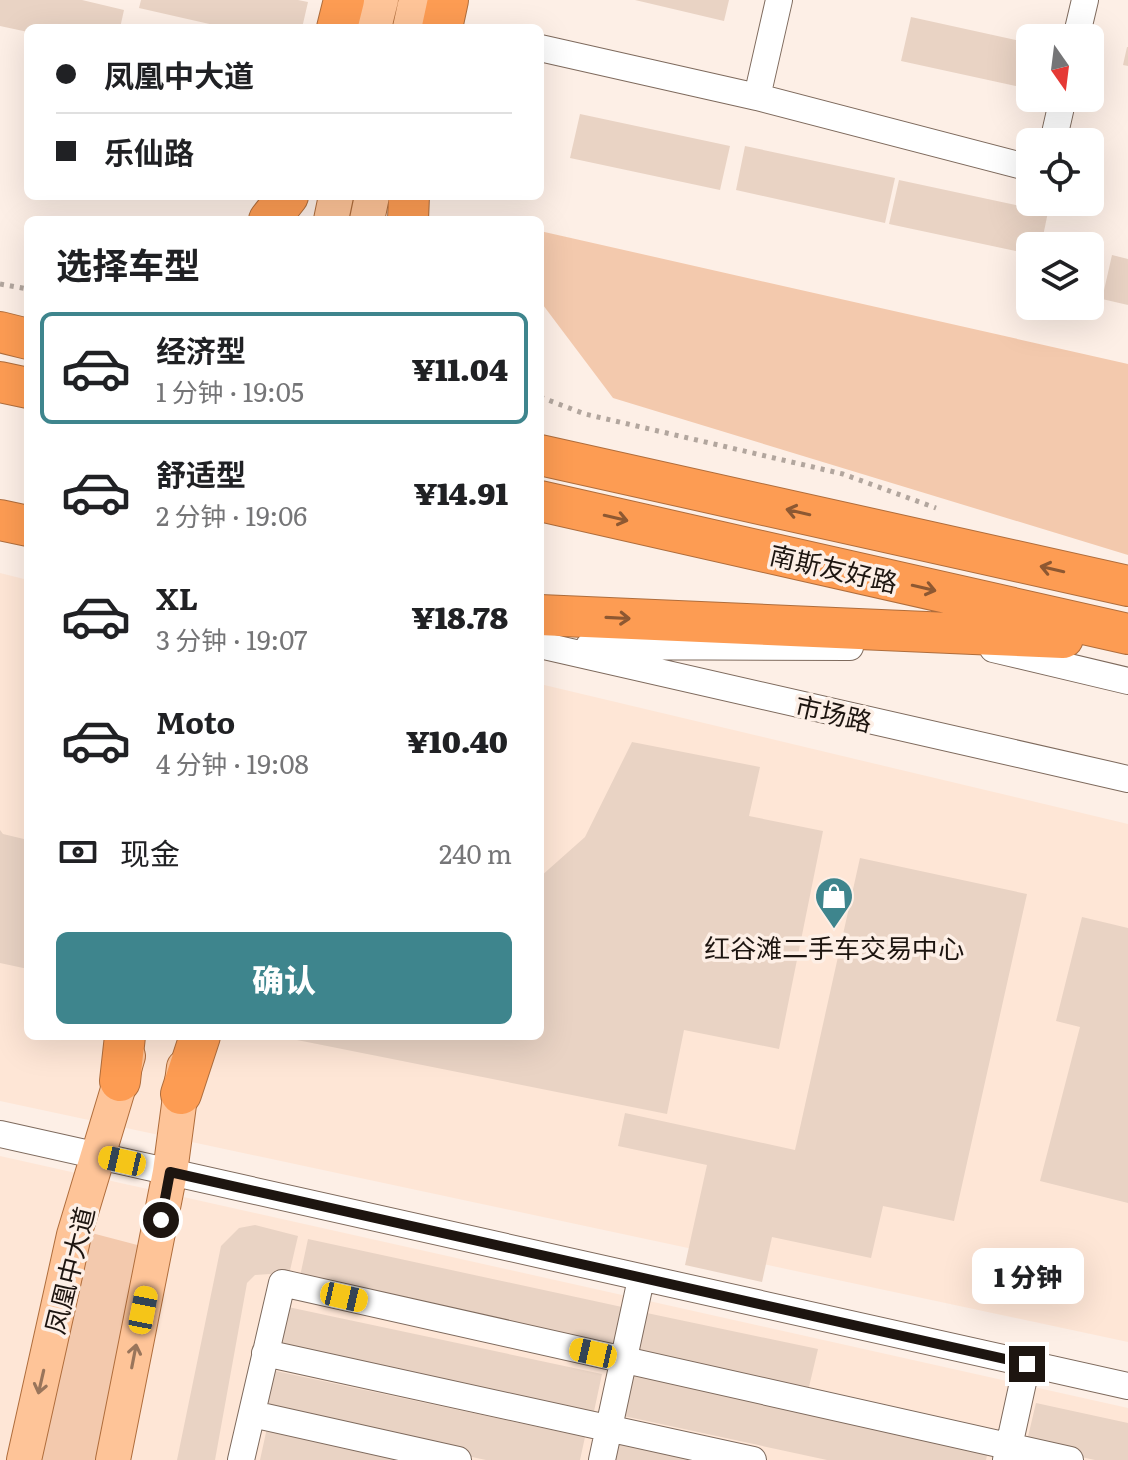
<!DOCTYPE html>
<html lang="zh">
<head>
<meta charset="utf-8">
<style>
	body { margin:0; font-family:Literata,"Noto Sans SC",serif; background:#f2f2f2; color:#202124; height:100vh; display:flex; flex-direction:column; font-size:30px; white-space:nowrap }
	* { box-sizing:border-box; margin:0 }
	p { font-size:26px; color:#757577 }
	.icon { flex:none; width:44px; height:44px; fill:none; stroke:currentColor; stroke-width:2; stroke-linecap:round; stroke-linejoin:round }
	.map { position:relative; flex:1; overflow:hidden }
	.side { position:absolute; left:24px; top:216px; width:520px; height:824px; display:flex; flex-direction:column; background:#fff; border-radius:12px; box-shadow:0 8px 32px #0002 }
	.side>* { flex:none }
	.top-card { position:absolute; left:24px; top:24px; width:520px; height:176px; border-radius:12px; box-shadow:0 8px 32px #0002; display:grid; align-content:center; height:176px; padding:0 32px; background:#fff }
	.needle { width:52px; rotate:166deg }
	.fabs { position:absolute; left:1016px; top:24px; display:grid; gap:16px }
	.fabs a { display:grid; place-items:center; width:88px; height:88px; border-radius:12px; background:#fff; box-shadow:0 8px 32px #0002; font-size:40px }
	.end { position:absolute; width:36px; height:36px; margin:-18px; border:10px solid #1d1510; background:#fff; box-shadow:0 0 0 4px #fff }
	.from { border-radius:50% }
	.bubble { position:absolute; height:56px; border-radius:12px; background:#fff; box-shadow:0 8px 32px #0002; font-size:26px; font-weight:800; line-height:56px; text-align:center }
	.car { position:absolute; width:24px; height:48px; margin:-24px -12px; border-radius:10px; box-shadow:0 0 6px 2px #0007; background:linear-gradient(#f5c518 24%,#345 0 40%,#f5c518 0 76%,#345 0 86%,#f5c518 0) }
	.top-card b { display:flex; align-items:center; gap:28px; height:76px; font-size:30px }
	.top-card b+b { border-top:2px solid #e0e0e0 }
	.top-card i { width:20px; height:20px; background:#202124 }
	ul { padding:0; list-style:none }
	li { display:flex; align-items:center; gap:24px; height:112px; margin:0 16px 12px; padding:0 16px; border:4px solid transparent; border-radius:12px }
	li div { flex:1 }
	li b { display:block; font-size:30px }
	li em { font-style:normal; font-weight:800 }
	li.current { border-color:#3e858d }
	li>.icon { width:72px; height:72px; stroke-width:1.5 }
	h2 { padding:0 32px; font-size:36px; line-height:96px }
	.pay { display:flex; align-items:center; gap:20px; height:88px; padding:0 32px; font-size:30px }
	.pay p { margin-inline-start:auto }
	.button { display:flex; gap:16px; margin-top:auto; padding:16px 32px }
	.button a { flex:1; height:92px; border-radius:12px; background:#3e858d; color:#fff; font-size:32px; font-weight:800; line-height:92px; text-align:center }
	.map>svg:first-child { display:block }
	.built { fill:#fee6d6 }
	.green { fill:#f3c9ad }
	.building { fill:#e9d3c4 }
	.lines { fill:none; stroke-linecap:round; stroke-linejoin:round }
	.minor-casing { stroke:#7e6a5d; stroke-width:28 }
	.major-casing { stroke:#af6d3c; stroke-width:36 }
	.highway-casing { stroke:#af6d3c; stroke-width:42 }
	.path { stroke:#b2a69e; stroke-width:5; stroke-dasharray:4 6; stroke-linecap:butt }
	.minor { stroke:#fff; stroke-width:26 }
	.major { stroke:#fec498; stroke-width:34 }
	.highway { stroke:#fd9c53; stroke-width:40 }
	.oneway { stroke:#8d5832 }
	.oneway2 { stroke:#99755b }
	.route { stroke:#1d1510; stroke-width:10 }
	.labels { text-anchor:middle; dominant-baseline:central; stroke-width:7; stroke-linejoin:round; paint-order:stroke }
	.street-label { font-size:26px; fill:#1d1510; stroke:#fdefe6 }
	.poi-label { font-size:26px; fill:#1d1510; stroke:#fdefe6 }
</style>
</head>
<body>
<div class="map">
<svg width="1128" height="1460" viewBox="0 0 1128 1460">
	<rect width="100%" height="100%" fill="#fdefe6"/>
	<path class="built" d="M0,573L28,580V1036H540V684L1128,824V1342L0,1101Z
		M0,1156L1128,1408V1460H0Z"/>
	<path class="green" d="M540,231L1128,364V555L613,398L540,301Z
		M84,1231L145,1247L97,1460H33Z"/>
	<path class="building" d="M0,0H82L124,10L120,28H28V32L0,26Z
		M141,0H298L308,2L302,28H227L139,8Z
		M635,0H729L724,21Z
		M911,17L1030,43V89L901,61Z
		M1127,47H1128V66L1123,65Z
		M580,114L730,146L720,190L570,158Z
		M745,146L895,178L885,223L736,190Z
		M899,180L1048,212L1041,246H1030V254L889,224Z
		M1112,255L1128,259V305L1102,299Z
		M632,742L760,767L749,816L823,831L779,1049L684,1030L667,1114L297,1040L298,1036H540V877L585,837Z
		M0,830L3,834L28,840V969L0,963Z
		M860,858L1027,894L954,1221L883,1206L871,1258L772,1237L762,1282L685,1265L707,1165L618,1146L625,1113L795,1150Z
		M1082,917L1128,928V1203L1040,1181L1080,1027L1056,1021Z
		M255,1225L298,1236L288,1279L270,1274L255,1275L247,1283L215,1460H177L221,1246L239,1228Z
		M308,1239L622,1307L613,1349L299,1281Z
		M288,1307L602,1374L593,1416L278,1349Z
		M642,1312L818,1349L808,1391L633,1354Z
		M271,1370L585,1437L580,1460H486L262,1412Z
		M628,1373L988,1451L986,1460H827L619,1415Z
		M1036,1403L1128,1423V1460H1095L1026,1445Z
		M267,1428L409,1460H260Z
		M617,1438L713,1460H612Z"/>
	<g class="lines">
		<defs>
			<path id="minor" d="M1076,38L1085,0
				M540,48L757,97L1030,168
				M757,97L779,0
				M1053,142L1063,98
				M540,645L1128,779
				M589,646L850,647
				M993,649L1128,681
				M0,1134L1128,1386
				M265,1353L753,1460
				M252,1414L458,1460
				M241,1460L282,1283L1070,1460
				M602,1460L641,1279
				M1006,1460L1027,1364"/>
			<path id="major" d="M374,28L381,0
				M410,28L416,0
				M331,220L336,196
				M367,220L372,196
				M24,1460L74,1235L128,1056
				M113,1460L170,1172L184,1067"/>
			<path id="highway" d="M337,28L344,0
				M442,28L448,0
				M269,220L288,196
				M408,220L409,196
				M0,332L28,339
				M0,382L28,388
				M540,455L1128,586
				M540,501L1128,634
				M0,520L28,526
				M540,615L1063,638
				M120,1081L125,1036
				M181,1094L200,1036"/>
		</defs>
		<use href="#minor" class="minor-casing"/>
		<use href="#major" class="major-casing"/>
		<use href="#highway" class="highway-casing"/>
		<path class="path" d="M0,284L28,289
			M540,397L585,414L843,474L936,508"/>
		<use href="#minor" class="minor"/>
		<use href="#major" class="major"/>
		<use href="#highway" class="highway"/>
	</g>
	<defs><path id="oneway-shaft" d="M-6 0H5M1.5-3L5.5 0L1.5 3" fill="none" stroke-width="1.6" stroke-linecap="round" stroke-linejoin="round" transform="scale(2)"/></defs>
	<g class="oneway">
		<use href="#oneway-shaft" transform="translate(798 512) rotate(-167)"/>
		<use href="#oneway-shaft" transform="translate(616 518) rotate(13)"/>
		<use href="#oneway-shaft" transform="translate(1052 569) rotate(-167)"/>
		<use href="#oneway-shaft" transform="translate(924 588) rotate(13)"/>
		<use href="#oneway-shaft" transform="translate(618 618) rotate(3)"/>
	</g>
	<g class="oneway2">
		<use href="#oneway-shaft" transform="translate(134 1356) rotate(-79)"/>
		<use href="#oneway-shaft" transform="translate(41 1382) rotate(103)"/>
	</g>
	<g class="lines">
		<path class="route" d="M161,1220L170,1172L1027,1364"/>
	</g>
	<defs>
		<symbol id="shop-pin" viewBox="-11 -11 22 30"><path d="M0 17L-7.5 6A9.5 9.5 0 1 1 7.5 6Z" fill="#3e858d" stroke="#fdefe6"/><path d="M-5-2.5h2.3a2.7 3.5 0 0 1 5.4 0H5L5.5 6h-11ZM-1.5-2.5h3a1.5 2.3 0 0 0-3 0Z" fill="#fff"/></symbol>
	</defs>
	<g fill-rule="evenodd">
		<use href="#shop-pin" x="812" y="874" width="44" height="60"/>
	</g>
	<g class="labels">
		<g class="street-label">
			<text transform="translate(834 567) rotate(13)">南斯友好路</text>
			<text transform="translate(834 712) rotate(13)">市场路</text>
			<text transform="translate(68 1270) rotate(-76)">凤凰中大道</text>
		</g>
		<g class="poi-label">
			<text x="834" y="946">红谷滩二手车交易中心</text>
		</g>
	</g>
</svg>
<div class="fabs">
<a><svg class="needle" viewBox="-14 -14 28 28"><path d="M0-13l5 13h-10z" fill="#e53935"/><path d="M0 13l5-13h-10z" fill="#757577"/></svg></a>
<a><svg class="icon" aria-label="locate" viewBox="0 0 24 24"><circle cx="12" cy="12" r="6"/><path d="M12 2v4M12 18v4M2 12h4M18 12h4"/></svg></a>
<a><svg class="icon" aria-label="layers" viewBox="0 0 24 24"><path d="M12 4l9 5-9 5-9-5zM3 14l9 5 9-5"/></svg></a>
</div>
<i class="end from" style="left:161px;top:1220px"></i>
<i class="end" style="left:1027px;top:1364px"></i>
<div class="bubble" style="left:972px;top:1248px;width:112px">1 分钟</div>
<i class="car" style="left:122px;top:1161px;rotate:283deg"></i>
<i class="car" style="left:344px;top:1297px;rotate:103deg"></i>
<i class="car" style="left:143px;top:1310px;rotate:11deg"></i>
<i class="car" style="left:593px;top:1353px;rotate:283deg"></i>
<div class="top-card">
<b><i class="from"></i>凤凰中大道</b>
<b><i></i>乐仙路</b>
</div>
<section class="side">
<h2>选择车型</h2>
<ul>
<li class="current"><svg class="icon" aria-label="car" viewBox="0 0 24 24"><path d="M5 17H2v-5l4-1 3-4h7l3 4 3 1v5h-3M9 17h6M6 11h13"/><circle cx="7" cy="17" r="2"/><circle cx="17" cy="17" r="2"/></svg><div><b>经济型</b><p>1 分钟 · 19:05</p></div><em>¥11.04</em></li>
<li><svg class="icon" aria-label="car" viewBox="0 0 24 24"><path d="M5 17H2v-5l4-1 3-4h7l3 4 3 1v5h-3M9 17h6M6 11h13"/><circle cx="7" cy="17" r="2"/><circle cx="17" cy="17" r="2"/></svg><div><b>舒适型</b><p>2 分钟 · 19:06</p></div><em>¥14.91</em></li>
<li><svg class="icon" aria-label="car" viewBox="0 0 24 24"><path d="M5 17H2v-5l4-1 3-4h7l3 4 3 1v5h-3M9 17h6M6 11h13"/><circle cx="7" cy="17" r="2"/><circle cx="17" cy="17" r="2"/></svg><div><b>XL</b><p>3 分钟 · 19:07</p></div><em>¥18.78</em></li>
<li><svg class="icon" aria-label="car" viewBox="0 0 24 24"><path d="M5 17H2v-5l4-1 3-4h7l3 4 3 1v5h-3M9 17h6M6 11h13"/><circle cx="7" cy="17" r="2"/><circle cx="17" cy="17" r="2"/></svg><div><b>Moto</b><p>4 分钟 · 19:08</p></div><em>¥10.40</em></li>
</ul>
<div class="pay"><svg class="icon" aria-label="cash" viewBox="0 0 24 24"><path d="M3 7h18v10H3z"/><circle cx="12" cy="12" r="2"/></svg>现金<p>240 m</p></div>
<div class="button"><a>确认</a></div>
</section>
</div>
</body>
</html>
